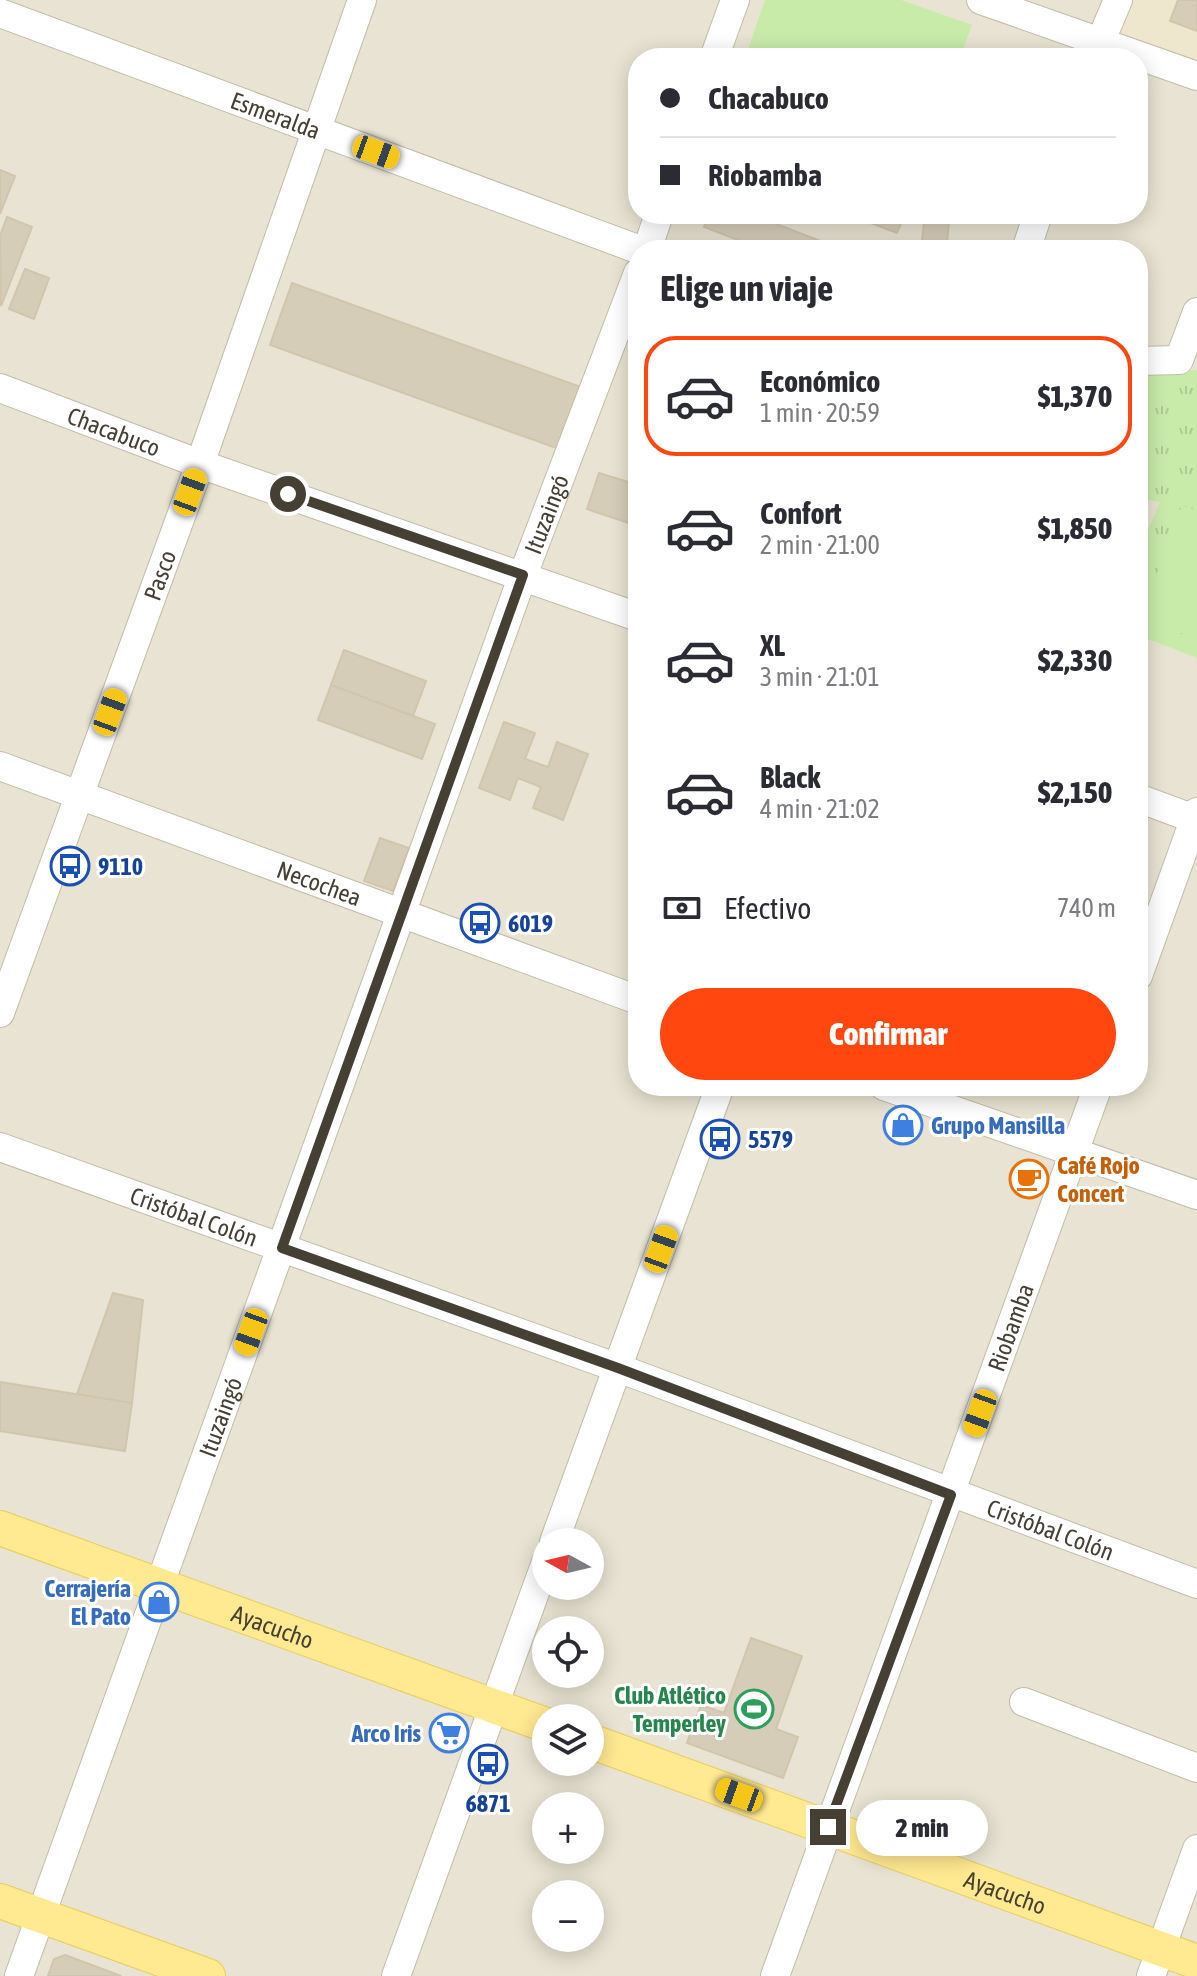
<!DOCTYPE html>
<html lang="es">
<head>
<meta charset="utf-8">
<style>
	body { margin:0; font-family:"Asap Condensed",sans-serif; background:#f7f7f7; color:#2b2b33; height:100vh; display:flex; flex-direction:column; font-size:30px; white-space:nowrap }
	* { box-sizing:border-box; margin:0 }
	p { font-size:26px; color:#7c7c81 }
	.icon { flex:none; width:44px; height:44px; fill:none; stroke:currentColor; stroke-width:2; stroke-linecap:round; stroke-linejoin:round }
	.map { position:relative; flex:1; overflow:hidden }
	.drawer { position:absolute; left:628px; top:240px; width:520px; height:856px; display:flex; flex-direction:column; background:#fff; border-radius:32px; box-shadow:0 4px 20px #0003 }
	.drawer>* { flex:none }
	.guide { position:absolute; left:628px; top:48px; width:520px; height:176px; border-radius:32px; box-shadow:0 4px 20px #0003; display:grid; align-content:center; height:176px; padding:0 32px; background:#fff }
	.needle { width:52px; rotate:278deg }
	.fabs { position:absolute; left:532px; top:1528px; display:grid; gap:16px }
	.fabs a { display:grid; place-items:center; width:72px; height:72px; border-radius:50%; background:#fff; box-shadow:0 4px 20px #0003; font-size:40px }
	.end { position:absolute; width:36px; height:36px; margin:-18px; border:10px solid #464034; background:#fff; box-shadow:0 0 0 4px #fff }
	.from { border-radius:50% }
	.bubble { position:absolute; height:56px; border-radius:28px; background:#fff; box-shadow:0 4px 20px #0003; font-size:26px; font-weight:800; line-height:56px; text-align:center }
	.car { position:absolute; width:24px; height:48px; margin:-24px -12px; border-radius:10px; box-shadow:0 0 6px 2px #0007; background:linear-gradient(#f5c518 24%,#345 0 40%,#f5c518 0 76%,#345 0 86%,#f5c518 0) }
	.guide b { display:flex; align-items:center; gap:28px; height:76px; font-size:30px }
	.guide b+b { border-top:2px solid #e1e1e2 }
	.guide i { width:20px; height:20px; background:#2b2b33 }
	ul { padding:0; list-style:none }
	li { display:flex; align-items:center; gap:24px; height:120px; margin:0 16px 12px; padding:0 16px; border:4px solid transparent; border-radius:32px }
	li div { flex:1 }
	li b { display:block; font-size:30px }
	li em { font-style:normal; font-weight:800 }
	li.on { border-color:#ff470f }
	li>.icon { width:72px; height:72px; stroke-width:1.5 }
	h2 { padding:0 32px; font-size:36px; line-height:96px }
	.pay { display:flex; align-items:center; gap:20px; height:88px; padding:0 32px; font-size:30px }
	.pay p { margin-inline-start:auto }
	.cta { display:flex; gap:16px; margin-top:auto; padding:16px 32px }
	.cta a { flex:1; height:92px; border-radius:48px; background:#ff470f; color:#fff; font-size:32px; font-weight:800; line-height:92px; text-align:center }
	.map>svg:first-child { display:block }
	.residential { fill:#e8e3d2; fill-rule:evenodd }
	.education { fill:#eee7cd }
	.grass { fill:url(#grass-tufts) }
	.garden { fill:#c8ebaa }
	.building { fill:#d6cdb9; stroke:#d1c5ac; stroke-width:2 }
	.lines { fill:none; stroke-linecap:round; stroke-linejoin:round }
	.minor-casing { stroke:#c2bca9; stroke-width:30 }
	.major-casing { stroke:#ebcc5a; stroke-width:36 }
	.minor { stroke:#fff; stroke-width:28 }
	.major { stroke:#ffe991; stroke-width:34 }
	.route { stroke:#464034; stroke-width:10 }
	.labels { text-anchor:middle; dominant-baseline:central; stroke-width:6; stroke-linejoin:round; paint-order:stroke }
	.street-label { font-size:24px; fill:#464034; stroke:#fff }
	.transit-label { font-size:24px; font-weight:bold; fill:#164399; stroke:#fff; text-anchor:start }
	.shop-label { font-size:24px; font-weight:bold; fill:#366cbe; stroke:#fff; text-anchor:end }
	.food-label { font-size:24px; font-weight:bold; fill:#c56008; stroke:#fff; text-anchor:start }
	.leisure-label { font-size:24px; font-weight:bold; fill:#27864d; stroke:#fff; text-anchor:end }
</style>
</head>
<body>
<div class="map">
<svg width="1197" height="1976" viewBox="0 0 1197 1976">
	<defs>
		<pattern id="grass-tufts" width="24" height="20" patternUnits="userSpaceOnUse" patternTransform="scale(2)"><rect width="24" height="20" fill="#c8ebaa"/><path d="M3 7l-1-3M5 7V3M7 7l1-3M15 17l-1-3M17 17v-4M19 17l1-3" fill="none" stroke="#adcb93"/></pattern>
	</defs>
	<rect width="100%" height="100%" fill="#f3f0e4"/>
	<path class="residential" d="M0,0H1197V1976H0ZM638,58H1138V214H638ZM638,250H1138V1086H638ZM546,1542H590V1586H546ZM546,1630H590V1674H546ZM546,1718H590V1762H546ZM546,1806H590V1850H546ZM546,1894H590V1938H546Z"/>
	<path class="education" d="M1118,0H1197V76L1101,42Z"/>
	<path class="grass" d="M1197,370V658L1138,635V553L1160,502L1138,498V371Z"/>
	<path class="garden" d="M765,0H901L972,25L960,58H745Z
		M1182,505L1197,511V639L1140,618Z"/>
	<path class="building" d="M1178,0H1197V31L1170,21Z
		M0,170L15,176L0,214Z
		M709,214H750L844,250H764L704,227Z
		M847,214H905L897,233Z
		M925,214H950L946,250H921Z
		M7,217L32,227L1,306L0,236Z
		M25,269L49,278L34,319L9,309Z
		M292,283L581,387L559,449L270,345Z
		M599,473L638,485V526L587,509Z
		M344,650L426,681L413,716L331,685Z
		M331,685L435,724L422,759L318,720Z
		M504,722L535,733L525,759L548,767L557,742L588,754L563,820L533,808L541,787L518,778L510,800L479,788Z
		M380,838L409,848L393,891L364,881Z
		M113,1293L143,1300L132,1403L77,1394Z
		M0,1382L132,1403L125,1451L0,1431Z
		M751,1638L802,1656L776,1729L798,1737L783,1778L687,1743L701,1705L724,1713Z
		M65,1955L121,1976H48L54,1959Z"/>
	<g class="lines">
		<defs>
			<g id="minor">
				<path d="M981,0L1197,76"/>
				<path id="s1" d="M0,13L640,250"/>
				<path d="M1094,57L1118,0"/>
				<path d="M714,58L735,0"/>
				<path d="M647,250L659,214"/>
				<path d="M1026,250L1038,214"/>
				<path d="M1138,361L1179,360L1197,312"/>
				<path id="s2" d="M0,388L200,464L638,617"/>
				<path id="s3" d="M0,766L638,1000"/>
				<path d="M1138,798L1197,820"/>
				<path d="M1138,976L1197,812"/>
				<path id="s4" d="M0,1013L200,464L362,0"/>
				<path d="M884,1086L1197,1195"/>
				<path id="s5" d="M0,1147L618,1368L1197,1584"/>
				<path d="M554,1542L720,1086"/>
				<path d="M1024,1702L1197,1768"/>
				<path id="s6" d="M19,1976L523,575L638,273"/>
				<path d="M396,1976L546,1562"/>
				<path id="s7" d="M775,1976L1098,1086"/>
				<path d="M1151,1976L1197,1849"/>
			</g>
			<g id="major">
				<path id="s8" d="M0,1528L546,1725"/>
				<path id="s9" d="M590,1741L1197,1962"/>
				<path d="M0,1901L208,1976"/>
			</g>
		</defs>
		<use href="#minor" class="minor-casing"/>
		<use href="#major" class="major-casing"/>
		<use href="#minor" class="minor"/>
		<use href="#major" class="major"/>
	</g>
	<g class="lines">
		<path class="route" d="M288,494L523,575L282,1248L618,1368L951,1495L828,1827"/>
	</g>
	<defs>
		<symbol id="bus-ring" viewBox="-11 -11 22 22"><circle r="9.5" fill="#fff" stroke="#1a4fb4" stroke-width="1.5"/><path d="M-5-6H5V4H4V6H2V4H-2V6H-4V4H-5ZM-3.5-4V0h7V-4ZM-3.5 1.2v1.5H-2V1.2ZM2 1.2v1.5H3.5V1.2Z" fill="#1a4fb4"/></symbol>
		<symbol id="shop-ring" viewBox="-11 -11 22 22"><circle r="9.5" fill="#fff" stroke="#3f7fe0" stroke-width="1.5"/><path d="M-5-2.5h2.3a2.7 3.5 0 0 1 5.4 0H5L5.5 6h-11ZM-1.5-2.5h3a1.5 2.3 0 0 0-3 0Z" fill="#3f7fe0"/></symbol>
		<symbol id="cafe-ring" viewBox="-11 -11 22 22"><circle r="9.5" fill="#fff" stroke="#e8710a" stroke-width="1.5"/><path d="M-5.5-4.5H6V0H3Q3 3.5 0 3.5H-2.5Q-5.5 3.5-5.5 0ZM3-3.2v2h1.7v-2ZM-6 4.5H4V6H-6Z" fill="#e8710a"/></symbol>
		<symbol id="stadium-ring" viewBox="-11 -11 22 22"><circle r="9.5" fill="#fff" stroke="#2e9e5b" stroke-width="1.5"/><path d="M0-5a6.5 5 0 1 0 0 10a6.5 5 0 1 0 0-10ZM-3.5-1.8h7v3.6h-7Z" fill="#2e9e5b"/></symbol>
		<symbol id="supermarket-ring" viewBox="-11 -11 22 22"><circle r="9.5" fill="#fff" stroke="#3f7fe0" stroke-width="1.5"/><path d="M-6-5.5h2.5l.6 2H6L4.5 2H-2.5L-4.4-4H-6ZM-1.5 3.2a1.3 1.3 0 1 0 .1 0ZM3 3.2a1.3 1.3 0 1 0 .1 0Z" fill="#3f7fe0"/></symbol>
	</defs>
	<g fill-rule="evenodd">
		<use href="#bus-ring" x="48" y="844" width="44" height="44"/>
		<use href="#bus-ring" x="458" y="901" width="44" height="44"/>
		<use href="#shop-ring" x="881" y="1103" width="44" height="44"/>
		<use href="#bus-ring" x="698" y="1117" width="44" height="44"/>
		<use href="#cafe-ring" x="1007" y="1157" width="44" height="44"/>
		<use href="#shop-ring" x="137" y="1580" width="44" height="44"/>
		<use href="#stadium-ring" x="732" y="1687" width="44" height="44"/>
		<use href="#supermarket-ring" x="427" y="1711" width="44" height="44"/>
		<use href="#bus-ring" x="466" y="1742" width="44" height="44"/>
	</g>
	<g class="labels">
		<g class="street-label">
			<text stroke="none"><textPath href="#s1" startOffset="294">Esmeralda</textPath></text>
			<text stroke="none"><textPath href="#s2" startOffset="122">Chacabuco</textPath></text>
			<text stroke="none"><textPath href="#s6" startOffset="1554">Ituzaingó</textPath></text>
			<text stroke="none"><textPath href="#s4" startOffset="466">Pasco</textPath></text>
			<text stroke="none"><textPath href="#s3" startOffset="340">Necochea</textPath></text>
			<text stroke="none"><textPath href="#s5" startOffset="206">Cristóbal Colón</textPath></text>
			<text stroke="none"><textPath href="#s7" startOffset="690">Riobamba</textPath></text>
			<text stroke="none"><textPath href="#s6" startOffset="594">Ituzaingó</textPath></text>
			<text stroke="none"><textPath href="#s5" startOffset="1118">Cristóbal Colón</textPath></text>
			<text stroke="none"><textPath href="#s8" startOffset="290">Ayacucho</textPath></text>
			<text stroke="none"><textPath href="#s9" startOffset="442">Ayacucho</textPath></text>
		</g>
		<g class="transit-label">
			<text x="98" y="866">9110</text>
			<text x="508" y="923">6019</text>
			<text x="748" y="1139">5579</text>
			<text x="488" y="1803" text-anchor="middle">6871</text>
		</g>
		<g class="shop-label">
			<text x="931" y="1125" text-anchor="start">Grupo Mansilla</text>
			<text x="131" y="1588">Cerrajería<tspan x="131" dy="28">El Pato</tspan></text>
			<text x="421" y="1733">Arco Iris</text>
		</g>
		<g class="food-label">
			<text x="1057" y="1165">Café Rojo<tspan x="1057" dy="28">Concert</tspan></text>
		</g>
		<g class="leisure-label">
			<text x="726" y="1695">Club Atlético<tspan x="726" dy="28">Temperley</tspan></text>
		</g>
	</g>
</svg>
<div class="fabs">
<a><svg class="needle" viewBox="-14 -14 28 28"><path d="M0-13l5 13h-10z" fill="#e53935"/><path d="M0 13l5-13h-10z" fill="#7c7c81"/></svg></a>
<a><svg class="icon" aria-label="locate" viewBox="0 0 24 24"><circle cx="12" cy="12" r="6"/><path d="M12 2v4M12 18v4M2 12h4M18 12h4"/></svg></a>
<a><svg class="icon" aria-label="layers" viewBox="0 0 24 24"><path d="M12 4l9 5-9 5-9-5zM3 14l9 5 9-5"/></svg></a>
<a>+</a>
<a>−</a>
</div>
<i class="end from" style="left:288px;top:494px"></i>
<i class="end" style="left:828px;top:1827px"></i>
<div class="bubble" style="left:856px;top:1800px;width:132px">2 min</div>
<i class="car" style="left:376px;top:152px;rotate:110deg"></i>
<i class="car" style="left:190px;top:492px;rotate:20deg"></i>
<i class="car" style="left:110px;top:712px;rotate:20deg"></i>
<i class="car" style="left:661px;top:1249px;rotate:20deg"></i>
<i class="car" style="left:251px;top:1332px;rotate:200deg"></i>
<i class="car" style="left:980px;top:1413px;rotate:200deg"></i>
<i class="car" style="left:739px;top:1795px;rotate:290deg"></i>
<div class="guide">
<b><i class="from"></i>Chacabuco</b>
<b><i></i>Riobamba</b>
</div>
<section class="drawer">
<h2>Elige un viaje</h2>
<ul>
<li class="on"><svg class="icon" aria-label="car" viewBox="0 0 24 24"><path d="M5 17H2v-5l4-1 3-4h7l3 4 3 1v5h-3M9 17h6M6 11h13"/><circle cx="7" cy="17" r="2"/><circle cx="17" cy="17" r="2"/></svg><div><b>Económico</b><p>1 min · 20:59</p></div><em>$1,370</em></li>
<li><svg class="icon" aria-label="car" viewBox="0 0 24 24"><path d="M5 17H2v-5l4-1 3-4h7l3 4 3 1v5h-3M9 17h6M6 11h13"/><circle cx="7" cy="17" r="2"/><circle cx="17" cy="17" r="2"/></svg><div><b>Confort</b><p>2 min · 21:00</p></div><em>$1,850</em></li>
<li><svg class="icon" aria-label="car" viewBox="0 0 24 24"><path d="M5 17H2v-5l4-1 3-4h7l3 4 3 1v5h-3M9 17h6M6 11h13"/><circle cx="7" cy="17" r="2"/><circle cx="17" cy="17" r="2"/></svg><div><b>XL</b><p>3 min · 21:01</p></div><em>$2,330</em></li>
<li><svg class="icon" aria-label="car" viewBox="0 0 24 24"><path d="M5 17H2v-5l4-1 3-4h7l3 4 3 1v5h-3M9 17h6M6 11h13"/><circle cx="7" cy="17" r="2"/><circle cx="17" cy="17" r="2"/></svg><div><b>Black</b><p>4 min · 21:02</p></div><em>$2,150</em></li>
</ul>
<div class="pay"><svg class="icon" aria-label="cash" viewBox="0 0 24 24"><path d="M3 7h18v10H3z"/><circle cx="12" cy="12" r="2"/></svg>Efectivo<p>740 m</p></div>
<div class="cta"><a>Confirmar</a></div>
</section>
</div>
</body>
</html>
